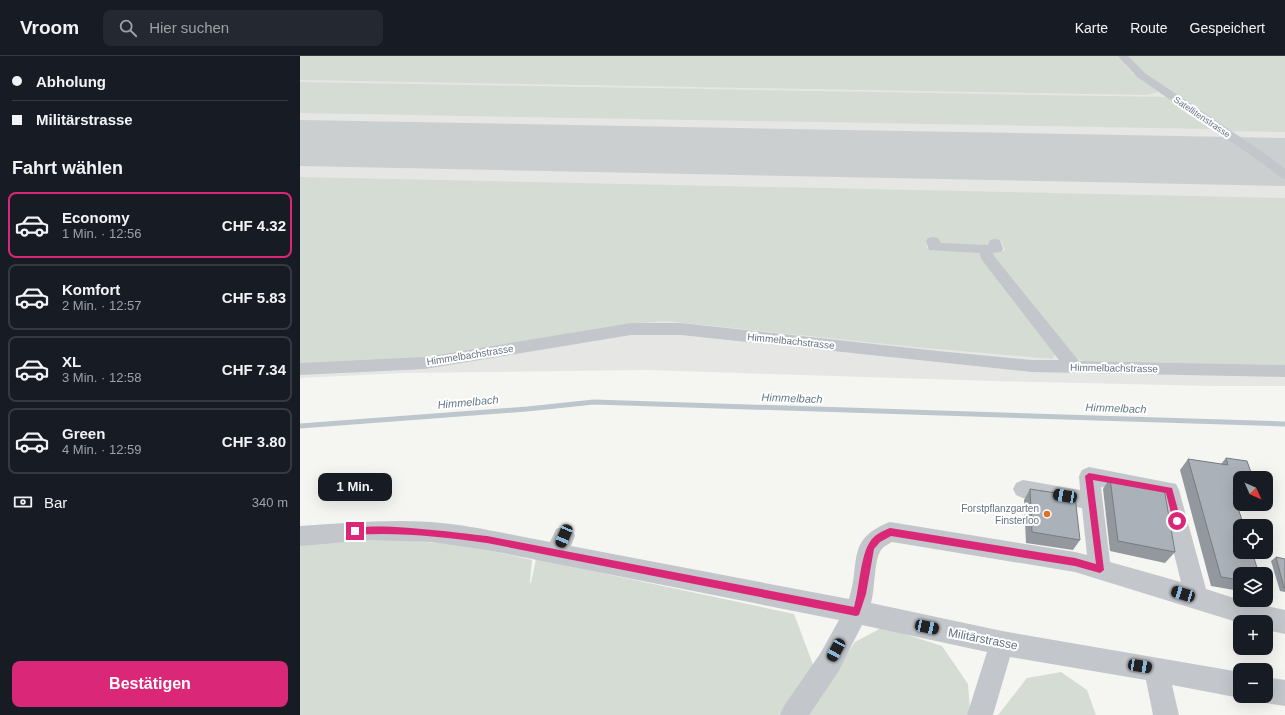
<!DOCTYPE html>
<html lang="de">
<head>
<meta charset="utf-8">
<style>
	body { margin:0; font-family:Helvetica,sans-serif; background:#242831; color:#f1f3f6; height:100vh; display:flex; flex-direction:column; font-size:15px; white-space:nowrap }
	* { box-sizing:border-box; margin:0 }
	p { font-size:13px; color:#9ea1a6 }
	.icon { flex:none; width:22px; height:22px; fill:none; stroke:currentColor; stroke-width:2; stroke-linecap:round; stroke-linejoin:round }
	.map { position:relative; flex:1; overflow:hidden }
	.sheet { display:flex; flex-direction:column; background:#171b24; width:300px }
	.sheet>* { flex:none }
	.top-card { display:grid; align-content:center; height:88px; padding:0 12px; background:#171b24 }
	.needle { width:26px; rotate:135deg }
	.buttons { position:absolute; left:933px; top:415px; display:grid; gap:8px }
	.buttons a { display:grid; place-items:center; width:40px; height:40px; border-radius:8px; background:#171b24; box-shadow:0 4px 16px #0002; font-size:20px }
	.end { position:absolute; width:18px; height:18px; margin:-9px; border:5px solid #db2777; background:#fff; box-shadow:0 0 0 2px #fff }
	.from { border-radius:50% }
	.bubble { position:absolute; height:28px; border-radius:8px; background:#171b24; box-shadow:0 4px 16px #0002; font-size:13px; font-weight:700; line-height:28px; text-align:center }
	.car { position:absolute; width:12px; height:24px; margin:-12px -6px; border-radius:5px; box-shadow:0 0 3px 1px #0007; background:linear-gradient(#222 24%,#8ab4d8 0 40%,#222 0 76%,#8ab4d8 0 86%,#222 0) }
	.top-card b { display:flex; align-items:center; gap:14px; height:38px; font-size:15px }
	.top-card b+b { border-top:1px solid #363941 }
	.top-card i { width:10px; height:10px; background:#f1f3f6 }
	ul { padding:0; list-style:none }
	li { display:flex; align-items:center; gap:12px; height:66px; margin:0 8px 6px; padding:0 4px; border:2px solid #363941; border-radius:8px }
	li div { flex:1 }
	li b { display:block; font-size:15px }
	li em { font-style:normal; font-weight:700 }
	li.current { border-color:#db2777 }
	li>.icon { width:36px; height:36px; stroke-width:1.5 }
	h2 { padding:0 12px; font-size:18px; line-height:48px }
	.pay { display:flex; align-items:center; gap:10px; height:44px; padding:0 12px; font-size:15px }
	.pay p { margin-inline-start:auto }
	.button { display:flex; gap:8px; margin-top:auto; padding:8px 12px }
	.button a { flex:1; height:46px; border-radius:8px; background:#db2777; color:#fff; font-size:16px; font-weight:700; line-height:46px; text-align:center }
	header { display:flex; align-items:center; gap:24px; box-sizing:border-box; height:56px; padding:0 20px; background:#171b24; border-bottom:1px solid #363941 }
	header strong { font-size:19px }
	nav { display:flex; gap:22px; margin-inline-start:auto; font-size:14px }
	.search { width:280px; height:36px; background:#242831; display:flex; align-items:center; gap:10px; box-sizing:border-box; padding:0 14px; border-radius:8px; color:#9ea1a6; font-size:15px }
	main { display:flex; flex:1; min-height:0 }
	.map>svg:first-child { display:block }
	.built { fill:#e6e6e5 }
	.green { fill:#d5dcd3 }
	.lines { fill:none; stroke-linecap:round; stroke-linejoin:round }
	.stream { stroke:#bec6cd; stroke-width:5 }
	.runway { fill:#cccfd0; fill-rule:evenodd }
	.minor { fill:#c3c6ca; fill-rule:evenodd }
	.wall { fill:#93989e }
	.building { fill:#abb1b8; stroke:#787c81 }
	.route { fill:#db2777 }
	.poi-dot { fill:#e56e23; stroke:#fff; stroke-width:1.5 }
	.labels { text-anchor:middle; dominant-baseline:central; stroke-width:4; stroke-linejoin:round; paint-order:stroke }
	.far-street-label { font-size:9px; fill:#647183; stroke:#fff }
	.street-label { font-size:10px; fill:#647183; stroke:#fff }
	.poi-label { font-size:10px; fill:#647183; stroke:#fff; text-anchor:end }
	.water-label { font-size:11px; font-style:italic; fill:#647987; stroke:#fff }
	.near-street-label { font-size:12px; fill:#647183; stroke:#fff }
</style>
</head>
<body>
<header>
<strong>Vroom</strong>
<div class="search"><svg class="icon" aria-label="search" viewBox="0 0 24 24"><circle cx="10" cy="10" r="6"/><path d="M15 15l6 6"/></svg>Hier suchen</div>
<nav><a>Karte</a><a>Route</a><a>Gespeichert</a></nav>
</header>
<main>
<section class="sheet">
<div class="top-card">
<b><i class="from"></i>Abholung</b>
<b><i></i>Militärstrasse</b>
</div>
<h2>Fahrt wählen</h2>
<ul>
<li class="current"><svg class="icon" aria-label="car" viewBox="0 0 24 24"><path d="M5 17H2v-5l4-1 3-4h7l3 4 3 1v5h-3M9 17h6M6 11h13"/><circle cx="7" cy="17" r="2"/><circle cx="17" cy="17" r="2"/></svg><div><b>Economy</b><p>1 Min. · 12:56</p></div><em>CHF 4.32</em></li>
<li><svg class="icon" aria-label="car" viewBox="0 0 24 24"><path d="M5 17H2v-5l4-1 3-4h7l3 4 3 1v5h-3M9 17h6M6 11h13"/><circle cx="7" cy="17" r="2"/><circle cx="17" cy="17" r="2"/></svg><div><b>Komfort</b><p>2 Min. · 12:57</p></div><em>CHF 5.83</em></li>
<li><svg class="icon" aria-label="car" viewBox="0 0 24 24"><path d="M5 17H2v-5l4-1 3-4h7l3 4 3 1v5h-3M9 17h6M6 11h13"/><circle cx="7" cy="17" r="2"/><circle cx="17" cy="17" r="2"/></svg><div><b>XL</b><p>3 Min. · 12:58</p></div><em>CHF 7.34</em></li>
<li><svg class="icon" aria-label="car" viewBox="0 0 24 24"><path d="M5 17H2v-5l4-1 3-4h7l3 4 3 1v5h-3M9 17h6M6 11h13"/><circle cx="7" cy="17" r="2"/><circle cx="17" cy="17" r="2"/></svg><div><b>Green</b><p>4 Min. · 12:59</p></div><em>CHF 3.80</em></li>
</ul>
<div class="pay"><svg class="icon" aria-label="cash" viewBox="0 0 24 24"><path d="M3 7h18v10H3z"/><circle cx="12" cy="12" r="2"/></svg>Bar<p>340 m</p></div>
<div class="button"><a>Bestätigen</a></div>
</section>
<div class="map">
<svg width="985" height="659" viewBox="0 0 985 659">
	<rect width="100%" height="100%" fill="#f5f6f2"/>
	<path class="built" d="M0,0H985V330H911L693,325L346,314L104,317L0,322Z"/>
	<path class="green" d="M0,0H819L832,17L858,36L846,39L0,24Z
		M828,0H985V76L926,75L845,17Z
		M0,26L866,41L912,73L0,57Z
		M0,121L985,142V309L784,305L772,301L691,198L705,194L701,185H689L690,190L641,189L639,185L626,184L627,192L677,196L753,290L755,299L752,303L614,291L367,265L326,268L119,302L0,308Z
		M68,482L167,489L232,504L230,527H231L236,503L494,558L515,614L483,659H0V483Z
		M583,571L642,590L668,628L670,653L667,659H506L555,586Z
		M761,616L787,634L796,659H698L727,622Z"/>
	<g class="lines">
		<path class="stream" d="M0,370L227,353L294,346L985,368"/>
		<path class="runway" d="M0,64L985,82V130L0,110Z"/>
		<path class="minor" d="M818,0H828L845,17L970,101L985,113V123L981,122L962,107L837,21Z
			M633,181L638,182L641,187L688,189L690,184L695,183L700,184L703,193L701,196L693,197L694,200L779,305L985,309V321L732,316L381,279H331L125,313L0,319V307L125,301L331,267H381L638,295L732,304H759L682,204L679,197L629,194L626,185L628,182Z
			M789,411L876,428L879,434L906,533L940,544L985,554V578L966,574V566L940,567L775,516L592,486C587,489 582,491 580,496C574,506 575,534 571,547L702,575L940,616V640H944L940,642L872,629L879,659H853L846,624L710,601L693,659H667L687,596L562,569L538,616L509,659H480L484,650L520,598L539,564L187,494L131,486L70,484L0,490V470C44,467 87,463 131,466C171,469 211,479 250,486L256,473L264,470L272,473L275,480L271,490L549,543C561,507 545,483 590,466L775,496L787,499L782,452L723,442L716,439L713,433L716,427L723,424L780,434L779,420L782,414ZM801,431L860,441L881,526L810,506Z
			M966,621L985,624V650L966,647L957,643L956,640H966Z"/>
	</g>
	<path class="wall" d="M926,402L940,422V448H952L949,451L937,449L940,518V535L911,530L880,414L888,403L921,408Z
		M810,422L875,496L865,507L810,495L803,433Z
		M730,433L780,484L773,494L726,487L724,444Z
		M976,501L985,503V536L980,535L971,505Z"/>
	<path class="building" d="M926,402L947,405L953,422H940V438L933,437L944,470H940V496H952L959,518H940V524L921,521L888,403L928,409Z
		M810,422L864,432L875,496L818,485Z
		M730,433L775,440L780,484L732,476Z
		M976,501L985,503V532H984Z"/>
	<path class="route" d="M789,417L872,432L881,465L880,467H874L873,465L866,437L793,424L804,514L800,517L775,510L591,480L580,486L574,493L566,538L559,559L556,560L187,487C143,481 99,476 55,479L51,475C58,463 169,478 187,480L554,551C560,532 560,493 574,481C578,477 585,474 590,472L775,502L796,508L785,420Z"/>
	<circle class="poi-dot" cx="747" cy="458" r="4"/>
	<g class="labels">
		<g class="far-street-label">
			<text transform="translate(902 61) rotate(34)">Satellitenstrasse</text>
		</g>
		<g class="street-label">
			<text transform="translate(491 285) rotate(6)">Himmelbachstrasse</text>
			<text transform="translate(170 299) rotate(-9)">Himmelbachstrasse</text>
			<text transform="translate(814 312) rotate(1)">Himmelbachstrasse</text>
		</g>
		<g class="poi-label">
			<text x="739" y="452">Forstpflanzgarten<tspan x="739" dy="12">Finsterloo</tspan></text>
		</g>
		<g class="water-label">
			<text transform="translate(492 342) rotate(2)">Himmelbach</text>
			<text transform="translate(168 346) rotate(-5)">Himmelbach</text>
			<text transform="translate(816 352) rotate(2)">Himmelbach</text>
		</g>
		<g class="near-street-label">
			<text transform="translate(683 583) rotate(11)">Militärstrasse</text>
		</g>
	</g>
</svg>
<div class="buttons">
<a><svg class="needle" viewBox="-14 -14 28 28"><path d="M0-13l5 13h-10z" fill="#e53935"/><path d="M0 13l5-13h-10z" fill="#9ea1a6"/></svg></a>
<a><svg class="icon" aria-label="locate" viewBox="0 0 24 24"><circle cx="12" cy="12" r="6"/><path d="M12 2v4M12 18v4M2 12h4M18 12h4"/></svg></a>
<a><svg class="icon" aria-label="layers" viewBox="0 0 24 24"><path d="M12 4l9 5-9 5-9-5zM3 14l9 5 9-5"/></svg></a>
<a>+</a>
<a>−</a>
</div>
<i class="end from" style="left:877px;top:465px"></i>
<i class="end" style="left:55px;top:475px"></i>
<div class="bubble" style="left:18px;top:417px;width:74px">1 Min.</div>
<i class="car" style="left:765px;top:440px;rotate:280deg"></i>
<i class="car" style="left:264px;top:480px;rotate:203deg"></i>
<i class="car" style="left:883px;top:538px;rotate:287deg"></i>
<i class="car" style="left:627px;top:571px;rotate:102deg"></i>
<i class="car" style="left:536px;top:594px;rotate:208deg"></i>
<i class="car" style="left:840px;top:610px;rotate:99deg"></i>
</div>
</main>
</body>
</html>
